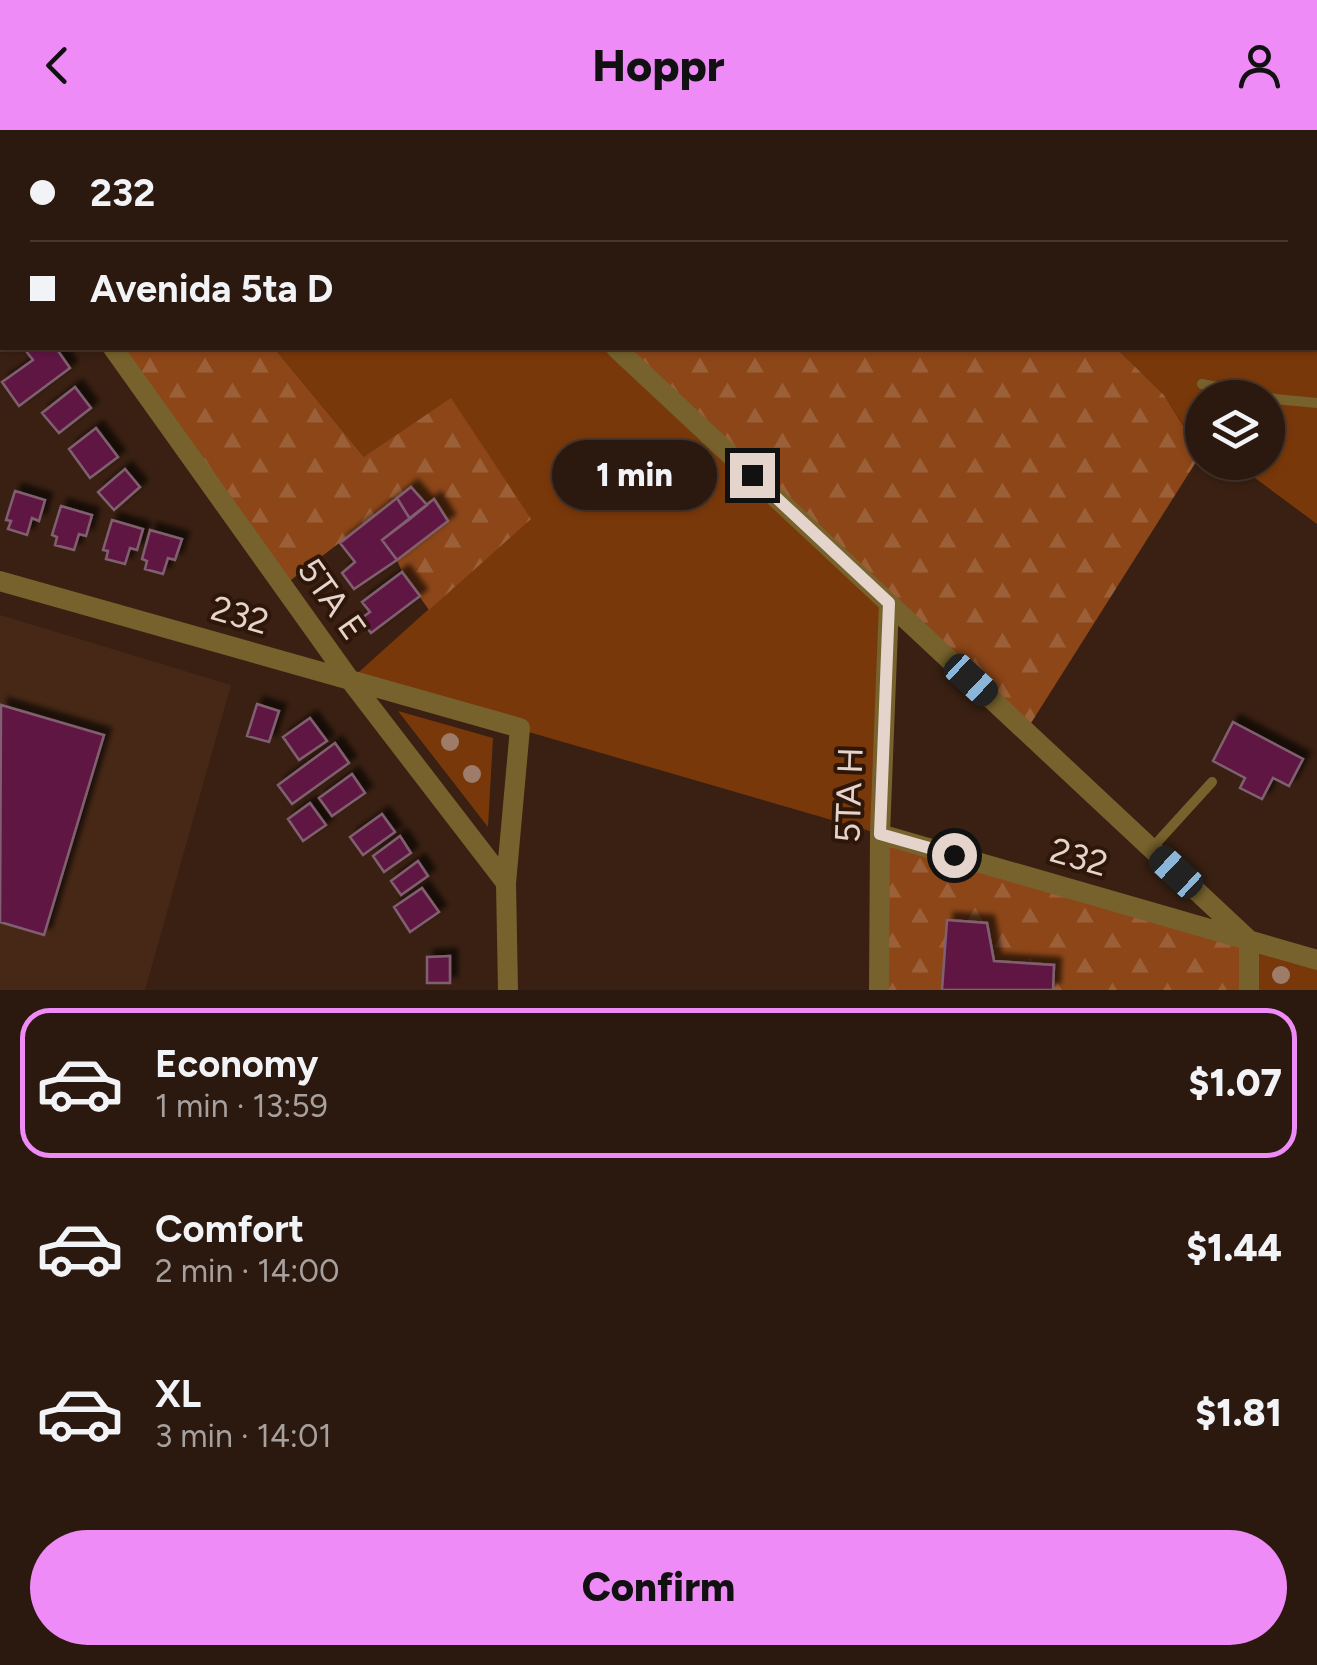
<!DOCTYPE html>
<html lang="en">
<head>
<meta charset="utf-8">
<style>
	body { margin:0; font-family:Figtree,sans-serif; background:#332117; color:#f1f3f6; height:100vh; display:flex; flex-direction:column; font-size:38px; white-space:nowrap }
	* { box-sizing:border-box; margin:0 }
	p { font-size:32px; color:#a6a09e }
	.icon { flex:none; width:55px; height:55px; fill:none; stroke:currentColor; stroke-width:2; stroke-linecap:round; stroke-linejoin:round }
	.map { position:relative; height:860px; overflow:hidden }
	.side { display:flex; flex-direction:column; background:#2b180e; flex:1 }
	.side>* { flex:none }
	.hud { position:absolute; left:0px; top:0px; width:1318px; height:220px; box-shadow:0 2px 8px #0004,0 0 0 2px #47372e; display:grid; align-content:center; height:220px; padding:0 30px; background:#2b180e }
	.controls { position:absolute; left:1185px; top:250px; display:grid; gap:20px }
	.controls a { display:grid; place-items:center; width:100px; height:100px; border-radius:50%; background:#2b180e; box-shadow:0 2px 8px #0004,0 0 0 2px #47372e; font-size:50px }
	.end { position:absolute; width:45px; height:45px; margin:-22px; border:12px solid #e5d4cc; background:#111; box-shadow:0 0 0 5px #111 }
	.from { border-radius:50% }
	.bubble { position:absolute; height:70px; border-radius:35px; background:#2b180e; box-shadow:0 2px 8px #0004,0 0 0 2px #47372e; font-size:32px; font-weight:800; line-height:70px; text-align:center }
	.car { position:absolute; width:30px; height:60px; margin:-30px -15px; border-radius:12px; box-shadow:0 0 8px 2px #0007; background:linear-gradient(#222 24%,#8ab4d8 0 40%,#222 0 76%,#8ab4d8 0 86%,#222 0) }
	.hud b { display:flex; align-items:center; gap:35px; height:95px; font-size:38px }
	.hud b+b { border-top:2px solid #47372e }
	.hud i { width:25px; height:25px; background:#f1f3f6 }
	ul { padding:18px 0 0; list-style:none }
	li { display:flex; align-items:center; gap:30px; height:150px; margin:0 20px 15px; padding:0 10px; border:5px solid transparent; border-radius:30px }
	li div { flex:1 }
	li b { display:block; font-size:38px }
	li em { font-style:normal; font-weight:800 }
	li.on { border-color:#ef8bf7 }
	li>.icon { width:90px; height:90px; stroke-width:1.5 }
	.button { display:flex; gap:20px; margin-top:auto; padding:20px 30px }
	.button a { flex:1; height:115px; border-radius:60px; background:#ef8bf7; color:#111; font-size:40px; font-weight:800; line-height:115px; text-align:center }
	header { display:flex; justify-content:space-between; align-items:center; height:130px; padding:0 30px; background:#ef8bf7; color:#111; font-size:45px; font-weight:800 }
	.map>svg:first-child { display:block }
	.built { fill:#472816 }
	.grass { fill:#79380a }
	.forest { fill:url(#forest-firs) }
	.building { fill:#5f1942; stroke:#806170; stroke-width:2.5; filter:url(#shadow) }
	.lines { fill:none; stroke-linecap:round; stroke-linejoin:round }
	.lane { stroke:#77622d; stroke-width:10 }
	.street { stroke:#77622d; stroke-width:20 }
	.tree { fill:#9e7c69 }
	.route { stroke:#e5d4cc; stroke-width:12 }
	.labels { text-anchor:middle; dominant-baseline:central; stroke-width:8; stroke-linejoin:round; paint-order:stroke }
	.street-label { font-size:35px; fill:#e5d4cc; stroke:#2e1609 }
</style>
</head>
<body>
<header><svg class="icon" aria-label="back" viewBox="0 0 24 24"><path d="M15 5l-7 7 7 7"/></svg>Hoppr<svg class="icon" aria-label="person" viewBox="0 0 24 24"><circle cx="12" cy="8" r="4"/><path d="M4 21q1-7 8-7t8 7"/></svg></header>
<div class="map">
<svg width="1317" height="860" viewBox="0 0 1317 860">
	<defs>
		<pattern id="forest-firs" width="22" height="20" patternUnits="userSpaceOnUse" patternTransform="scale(2.5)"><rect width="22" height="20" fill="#8c4618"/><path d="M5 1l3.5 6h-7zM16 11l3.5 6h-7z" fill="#9c6038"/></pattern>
		<filter id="shadow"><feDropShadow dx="7" dy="-7" stdDeviation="2.5" flood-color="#0009"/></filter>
	</defs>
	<rect width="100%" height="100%" fill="#392012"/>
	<path class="built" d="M0,485L231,555L145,860H0Z"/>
	<path class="grass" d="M883,0H1317V394L1255,348L1221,333L1268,332V268H1202V324L1164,265L1116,218H1315V2H886Z
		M274,218H616L889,473L880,704L350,550L530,388L364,327Z
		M398,581L493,608L488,697Z
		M1249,810L1317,830V860H1249Z"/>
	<path class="forest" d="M470,0H883L886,2H472Z
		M113,218H274L364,327L451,268L531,389L429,480L402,442L397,430L448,391L435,369L427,375L411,358L283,456Z
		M616,218H1116L1164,265L1201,324L1026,601Z
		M880,704L1249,810V860H879Z"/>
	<path class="building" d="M32,218H56L70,238L19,276L2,252L33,230L26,221Z
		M75,257L91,278L59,303L42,283Z
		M96,298L118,327L90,348L69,319Z
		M125,339L140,357L114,380L98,362Z
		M411,357L427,375L410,389L397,368Z
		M15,361L45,370L39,391L32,388L27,405L8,399L11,391L6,390Z
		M397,368L410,389L382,410L397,430L354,459L342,443L355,432L340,413Z
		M434,369L448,391L397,430L382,410Z
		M61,376L92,385L86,406L79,404L74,420L55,415L57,407L52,405Z
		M112,390L143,399L137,420L130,418L125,434L106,429L108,421L103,420Z
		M150,400L182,409L175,430L168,428L163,444L145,439L147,431L142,429Z
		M402,442L420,466L371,503L360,489L370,482L362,472Z
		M257,574L279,581L269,612L247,606Z
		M1,575L104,605L44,805L0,792Z
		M310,588L327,611L299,630L283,607Z
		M1233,592L1303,629L1289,656L1273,648L1262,669L1240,658L1245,648L1213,631Z
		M335,613L349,633L292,674L278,655Z
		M352,644L365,663L332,686L319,668Z
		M310,673L326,695L303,711L288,689Z
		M382,684L395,702L363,725L350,707Z
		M400,706L411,723L384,742L373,726Z
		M418,731L428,746L401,765L391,751Z
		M422,758L439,782L410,802L394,777Z
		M947,790L987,793L994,831L1054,835L1053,860H942Z
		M450,826V853H427V827Z"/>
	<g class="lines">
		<path class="lane" d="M1202,254L1275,269L1317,273
			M1152,718L1212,652"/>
		<path class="street" d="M470,0L472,2
			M0,58L2,62
			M113,218L350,550L506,753
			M616,218L1249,810V860
			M0,451L520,598L506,753L508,860
			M880,704L1317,830
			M879,860L880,704L889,473"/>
	</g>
	<g class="tree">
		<circle cx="450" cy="612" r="9"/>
		<circle cx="472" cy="644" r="9"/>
		<circle cx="1281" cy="845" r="9"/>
	</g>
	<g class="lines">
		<path class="route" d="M752,345L889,473L880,704L954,725"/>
	</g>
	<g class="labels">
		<g class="street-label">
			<text transform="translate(332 469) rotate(55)">5TA E</text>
			<text transform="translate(240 485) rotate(16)">232</text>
			<text transform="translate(849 665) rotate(-88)">5TA H</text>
			<text transform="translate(1079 727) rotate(16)">232</text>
		</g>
	</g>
</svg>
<div class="controls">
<a><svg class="icon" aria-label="layers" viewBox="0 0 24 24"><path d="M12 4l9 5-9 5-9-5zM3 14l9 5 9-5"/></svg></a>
</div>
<i class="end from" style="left:954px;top:725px"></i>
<i class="end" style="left:752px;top:345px"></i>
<div class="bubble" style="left:552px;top:310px;width:165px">1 min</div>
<i class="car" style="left:971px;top:550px;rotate:133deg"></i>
<i class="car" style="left:1176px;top:742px;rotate:313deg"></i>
<div class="hud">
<b><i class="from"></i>232</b>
<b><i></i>Avenida 5ta D</b>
</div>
</div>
<section class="side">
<ul>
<li class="on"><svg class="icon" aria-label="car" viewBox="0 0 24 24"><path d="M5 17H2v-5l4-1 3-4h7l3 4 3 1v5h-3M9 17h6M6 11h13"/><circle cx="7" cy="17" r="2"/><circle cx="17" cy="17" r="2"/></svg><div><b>Economy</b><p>1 min · 13:59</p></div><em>$1.07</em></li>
<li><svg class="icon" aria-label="car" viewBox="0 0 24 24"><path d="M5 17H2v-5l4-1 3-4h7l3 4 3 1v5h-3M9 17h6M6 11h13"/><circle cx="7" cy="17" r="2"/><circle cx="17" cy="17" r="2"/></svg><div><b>Comfort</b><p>2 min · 14:00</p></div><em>$1.44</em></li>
<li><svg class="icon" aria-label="car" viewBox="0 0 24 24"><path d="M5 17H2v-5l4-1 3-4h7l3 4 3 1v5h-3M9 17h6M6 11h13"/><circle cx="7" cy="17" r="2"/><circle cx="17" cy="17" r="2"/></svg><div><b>XL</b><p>3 min · 14:01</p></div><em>$1.81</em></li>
</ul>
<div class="button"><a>Confirm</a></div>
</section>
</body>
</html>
